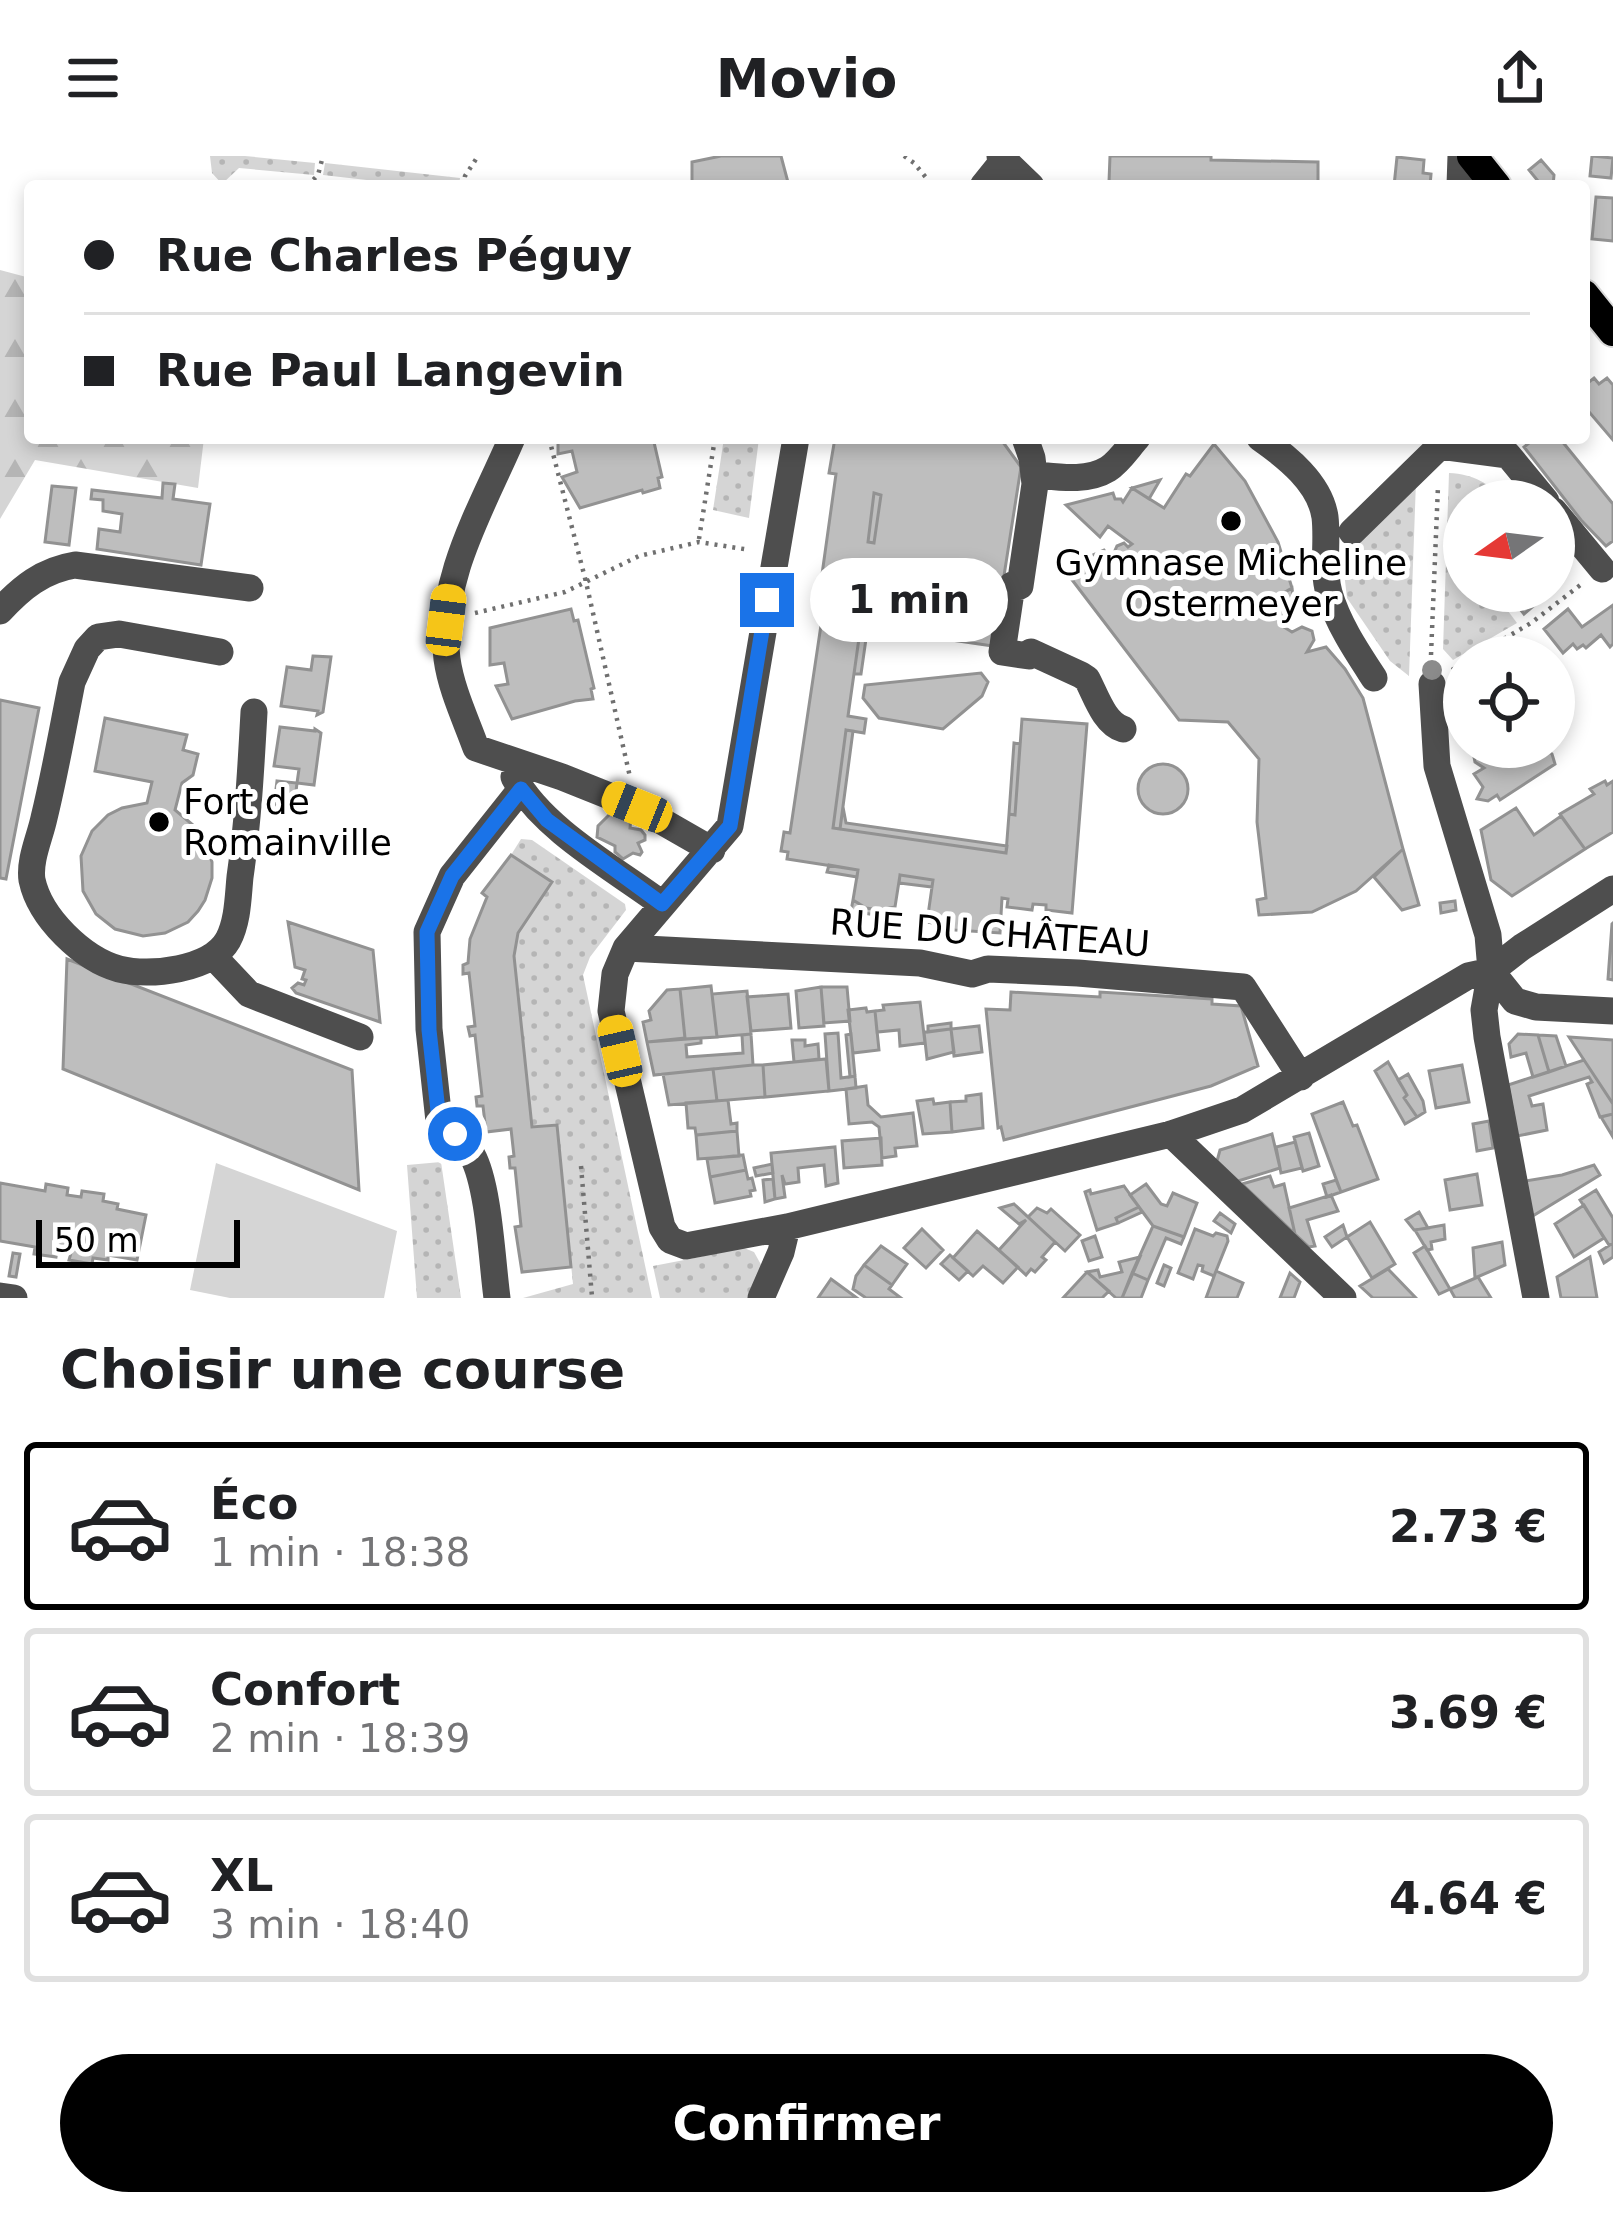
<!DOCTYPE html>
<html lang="fr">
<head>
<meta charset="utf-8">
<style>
	body { margin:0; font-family:"DejaVu Sans",sans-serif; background:#f2f2f2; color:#202124; height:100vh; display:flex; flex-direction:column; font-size:45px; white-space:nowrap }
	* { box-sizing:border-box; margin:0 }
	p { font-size:39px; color:#757577 }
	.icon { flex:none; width:66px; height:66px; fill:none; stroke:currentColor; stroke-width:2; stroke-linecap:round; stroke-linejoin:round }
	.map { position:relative; height:1142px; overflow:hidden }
	.drawer { display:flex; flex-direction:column; background:#fff; flex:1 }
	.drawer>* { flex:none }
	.guide { position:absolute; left:24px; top:24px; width:1566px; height:264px; border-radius:12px; box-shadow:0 6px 18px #0003; display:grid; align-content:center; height:264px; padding:0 60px; background:#fff }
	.needle { width:78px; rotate:256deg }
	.fabs { position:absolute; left:1443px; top:324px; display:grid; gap:24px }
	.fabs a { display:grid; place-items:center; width:132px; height:132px; border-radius:50%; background:#fff; box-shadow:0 6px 18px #0003; font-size:60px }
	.scale { position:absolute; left:36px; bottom:30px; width:204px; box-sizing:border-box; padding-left:12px; border:6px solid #000; border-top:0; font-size:33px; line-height:42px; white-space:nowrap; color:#000; -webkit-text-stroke:9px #fff; paint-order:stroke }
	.end { position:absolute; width:54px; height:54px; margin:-27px; border:15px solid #1a73e8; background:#fff; box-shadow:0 0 0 6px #fff }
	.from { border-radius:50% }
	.bubble { position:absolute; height:84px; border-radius:42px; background:#fff; box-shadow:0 6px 18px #0003; font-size:39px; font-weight:700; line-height:84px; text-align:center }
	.car { position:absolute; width:36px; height:72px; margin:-36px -18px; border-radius:15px; box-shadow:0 0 9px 3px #0007; background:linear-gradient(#f5c518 24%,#345 0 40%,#f5c518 0 76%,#345 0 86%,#f5c518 0) }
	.guide b { display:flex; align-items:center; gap:42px; height:114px; font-size:45px }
	.guide b+b { border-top:3px solid #e0e0e0 }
	.guide i { width:30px; height:30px; background:#202124 }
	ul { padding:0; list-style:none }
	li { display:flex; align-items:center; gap:36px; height:168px; margin:0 24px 18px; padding:0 36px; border:6px solid #e0e0e0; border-radius:12px }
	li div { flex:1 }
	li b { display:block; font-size:45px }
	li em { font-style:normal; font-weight:700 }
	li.on { border-color:#000 }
	li>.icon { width:108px; height:108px; stroke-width:1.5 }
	h2 { padding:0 60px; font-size:54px; line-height:144px }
	.button { display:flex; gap:24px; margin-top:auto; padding:24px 60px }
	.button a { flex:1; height:138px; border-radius:72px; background:#000; color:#fff; font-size:48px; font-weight:700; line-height:138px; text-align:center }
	header { display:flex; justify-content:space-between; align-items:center; height:156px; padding:0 60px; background:#fff; font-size:54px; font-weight:700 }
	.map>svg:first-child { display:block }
	.grass { fill:url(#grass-dots) }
	.forest { fill:url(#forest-firs) }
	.pitch { fill:#d5d5d5 }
	.building { fill:#bebebe; stroke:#929292; stroke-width:3; fill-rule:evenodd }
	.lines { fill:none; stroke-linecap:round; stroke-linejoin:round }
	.major-casing { stroke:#dbdbdb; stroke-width:34 }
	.path { stroke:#707070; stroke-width:4.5; stroke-dasharray:3 6; stroke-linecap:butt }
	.minor { stroke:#4e4e4e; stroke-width:27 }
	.major { stroke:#000; stroke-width:30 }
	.tree { fill:#8b8b8b }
	.route { stroke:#1a73e8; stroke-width:15 }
	.poi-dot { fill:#000; stroke:#fff; stroke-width:4.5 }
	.labels { text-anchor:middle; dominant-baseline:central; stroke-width:10; stroke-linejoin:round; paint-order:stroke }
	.poi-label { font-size:36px; fill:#000; stroke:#fff }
	.street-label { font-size:36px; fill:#000; stroke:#fff }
</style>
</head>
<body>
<header><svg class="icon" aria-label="menu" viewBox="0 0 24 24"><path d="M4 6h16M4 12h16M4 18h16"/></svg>Movio<svg class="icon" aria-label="share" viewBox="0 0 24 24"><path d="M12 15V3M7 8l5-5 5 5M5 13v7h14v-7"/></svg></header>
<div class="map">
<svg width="1613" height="1142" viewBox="0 0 1613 1142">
	<defs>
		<pattern id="grass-dots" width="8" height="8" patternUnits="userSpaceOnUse" patternTransform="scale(3)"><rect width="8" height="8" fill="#d5d5d5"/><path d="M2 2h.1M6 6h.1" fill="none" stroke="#b5b5b5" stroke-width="1.8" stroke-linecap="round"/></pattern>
		<pattern id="forest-firs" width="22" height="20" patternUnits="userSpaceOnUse" patternTransform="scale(3)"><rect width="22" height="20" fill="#d5d5d5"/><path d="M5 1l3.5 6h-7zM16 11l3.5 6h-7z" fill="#b5b5b5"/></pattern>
	</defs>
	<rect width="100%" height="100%" fill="#fff"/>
	<path class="grass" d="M210,0H245L315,7L314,19L239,12L222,28L212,17Z
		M325,7L460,22L459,30H419L323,19Z
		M724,282H759L749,362L713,354Z
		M1449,317C1474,318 1489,328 1507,345H1464V435H1493L1517,467L1453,504L1443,493Z
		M1416,325L1409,520L1390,505L1347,442L1342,399Z
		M521,683L532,684L625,748L626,754L590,801L583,819L652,1142H523L573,1128L557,969L532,971L514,800L518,777L552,727L511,699Z
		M441,1006L461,1142H417L407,1009Z
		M739,1090L754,1096L764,1114L753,1142H660L653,1110L700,1101Z"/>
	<path class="forest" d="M0,114L30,122V282H204L198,332L35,304L0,363Z"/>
	<path class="pitch" d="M216,1007L397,1075L384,1142H230L190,1134Z"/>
	<path class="building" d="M721,0H781L789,30H692V6Z
		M1110,0H1211V4L1318,6V30L1109,26Z
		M1592,0L1613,2L1611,22L1590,20Z
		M1397,1L1424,4L1423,17L1431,18L1430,30H1394Z
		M1541,4L1554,19L1553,30H1542L1529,14Z
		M1596,41L1613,42V85L1592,83Z
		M1594,222L1599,228L1607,222L1613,229V284L1584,250V230Z
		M558,282H653L662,321L658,322L660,332L643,337L642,334L580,352L562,321L577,316L572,295L558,298Z
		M835,282H1000L1021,311L993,490L868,472V469L861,468L848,560L866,563L864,577L846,574L833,672L1006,697L1009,658L1015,659L1022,563L1087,568L1072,757L1046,754V749L1033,748L1032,754L1007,751L1008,743L1002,742L1000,777L955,774L949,773V770L927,766L933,724L900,719L895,751L880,754L866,752L853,744L858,714L787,703L788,696L781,695L784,676L790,677L824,449L818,447L836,318L829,317ZM874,337L881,339L874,387L868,386Z
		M1535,282L1561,284L1613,348V385L1606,390L1581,364L1524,291Z
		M1214,288L1245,325L1278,386L1292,432L1275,442L1284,458L1279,468L1292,476L1302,471L1312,475L1314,484L1307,496L1326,491L1345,513L1363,542L1403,693L1356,735L1312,756L1259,759L1257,744L1266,742L1257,666L1259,603L1228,566L1179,564L1063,412L1104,394L1113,406L1117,403L1113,399L1117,390L1124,387L1128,391L1132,388L1108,370L1100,381L1066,349L1113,337L1115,343H1121L1123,346L1132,332L1164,352L1186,318L1190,320Z
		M1160,324L1149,343L1132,332Z
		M163,327L175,328L173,343L210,348L201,409L97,393L99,373L120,376L122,358L103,355V344L91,343L92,334L162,342Z
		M52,330L76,332L69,389L45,386Z
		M874,337L881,339L874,387L868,386Z
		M1292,432L1294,449L1284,458L1275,442Z
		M1506,435H1551L1524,458Z
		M1613,449V488L1610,491L1601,479L1586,492L1583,489L1577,493L1573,488L1563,497L1544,473L1568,453L1582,471Z
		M571,453L574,465L578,464L594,532L591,533L593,543L575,545L512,563L496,530L508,528L504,507L490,509V472Z
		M861,468L868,469L861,518H854Z
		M313,500L331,501L323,556L317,559L318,555L281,550L287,511L311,514Z
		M981,517L988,526L982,540L943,573L879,562L863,542L865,529Z
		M1464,531V562L1457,561L1452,554L1455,551L1448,541Z
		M0,544L39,552L6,723L0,722Z
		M105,562L187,579L183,594L198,598L193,619L182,627L175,654L200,675L212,706V722L205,744L198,755L188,766L165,777L143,780L115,773L96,758L83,735L81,700L92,675L108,659L122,652L147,647L152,626L95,615Z
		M280,571L315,575V573L321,577L314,629L297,627L299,613L274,610Z
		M846,574L853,575L840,673L833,672Z
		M1014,587L1020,588L1015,659L1009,658Z
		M1472,591H1544L1552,598L1555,608L1500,644L1497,639L1488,645L1477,643L1483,631L1474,618L1484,612L1475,606Z
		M1138 633a25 25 0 1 1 50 0a25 25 0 1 1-50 0Z
		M277,625L297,627L294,652L274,649Z
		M1605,625L1607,629L1613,625V676L1585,693L1560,658L1594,638L1590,633Z
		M843,651L846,667L1007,690L1006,697L840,673Z
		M1516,652L1534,679L1561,660L1585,693L1512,740L1491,724L1481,674Z
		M612,656L626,658L631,662L630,672L641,674L645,679V684L638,687L642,696L640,699L633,697L623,703L615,696V690L597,681L598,670Z
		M1403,693L1419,749L1402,754L1374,721Z
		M511,699L552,726L518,777L514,800L532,971L557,969L571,1111L522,1116L515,1071L521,1070L515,1012H510L509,1001L514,1000L511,973L486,976L483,950H477L476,941L482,940L475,879L470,880L468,871L475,870L469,817L463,818V809L468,807L470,783L487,741L482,737Z
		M829,709L858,714L857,721L827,716Z
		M900,719L933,724L932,731L899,727Z
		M853,744L866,752L880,754L895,751L894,762L851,755Z
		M1455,745L1456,754L1441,757L1440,747Z
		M288,766L373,794L380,866L296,837L292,832L298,827L304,829L306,824L302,823L305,814L295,811Z
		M1613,767V824L1608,823L1612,768Z
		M67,803L352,914L359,1034L63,913Z
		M711,830L717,881L685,883L680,833Z
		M821,831L824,870L799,872L796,835Z
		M821,831H847L850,865L824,867Z
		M680,833L685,882L647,886L643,866L651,864L649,855L667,834Z
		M747,835L751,878L717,881L712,838Z
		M1011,836L1100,841V836L1212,843V848L1241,850L1258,910L1211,930L1004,984L1001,971L998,972L986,853L1010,854Z
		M788,838L791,872L751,875L747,841Z
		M920,846L925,887L900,890L899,874L877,876L875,855L884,854L883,849Z
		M866,852L867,856L875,855L879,894L853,897L848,854Z
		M951,867V873L928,876V870Z
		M979,870L982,896L954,900L951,873Z
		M951,873L954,896L927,903L924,876Z
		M838,877L841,922L855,920L856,932L829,935L825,878Z
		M751,878L753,909L654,919L647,886L701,882V887L686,889L687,901L743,897L742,879Z
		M851,878L855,920L850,921L846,879Z
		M1518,878L1538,879L1549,916L1533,921L1526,897L1511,901L1509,888Z
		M1538,879L1556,880L1566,910L1549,916Z
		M1569,881L1613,884V948L1584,904Z
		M792,884H805V890L818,888L819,903L794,906Z
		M826,903L829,935L765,941L763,909Z
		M1584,904L1613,948V958L1600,961L1587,928L1592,926L1589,921L1529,940L1532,950L1543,948L1547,974L1517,980L1508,929Z
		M1388,906L1407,939L1404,942L1417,961L1405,968L1375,915Z
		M753,909H763L765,941L717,945L713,913Z
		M1462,909L1469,946L1436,952L1429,915Z
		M713,913L717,945L669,949L663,918Z
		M1408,918L1423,945L1425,956L1417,961L1404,942L1407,939L1398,924Z
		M866,930L868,949L881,961L913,957L917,990L895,992L896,1000L882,1002L879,971L872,966L849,968L846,933Z
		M981,938L983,972L952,976L950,946L966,945V940Z
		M933,943L934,948L950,946L952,976L923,978L917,945Z
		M728,944L731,968L737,967V975L696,979L695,972H688L686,947Z
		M1343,946L1353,970L1357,969L1378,1023L1341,1036L1312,958Z
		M1613,958V981L1601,961Z
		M1489,965L1493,992L1477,995L1473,968Z
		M737,975L739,1000L698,1003L696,979Z
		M1309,977L1319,1010L1303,1015L1294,981Z
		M1272,978L1280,1012L1238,1025L1217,1005L1220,994Z
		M881,982L882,1009L844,1012L842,985Z
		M1295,986L1302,1012L1281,1017L1276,991Z
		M835,991L838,1027L826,1030L824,1009L798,1012L799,1026L785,1028L782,1019L785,1041L775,1043L771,997Z
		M743,999L746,1014L710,1021L707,1003Z
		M772,1008L773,1017L756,1020L754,1012Z
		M1594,1009L1600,1019L1531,1061L1525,1025L1562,1019Z
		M746,1014L748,1023L752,1022L755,1034L750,1035L751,1040L715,1047L710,1021Z
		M1477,1018L1482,1049L1450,1054L1445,1024Z
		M1270,1020L1274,1031L1284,1028L1295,1078L1242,1028Z
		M773,1023L775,1043L765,1046L763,1024Z
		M1336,1024L1341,1036L1327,1041L1323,1028Z
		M0,1027L45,1035L46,1028L68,1032L67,1039L81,1041L82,1035L104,1038L103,1045L118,1048L117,1053L146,1059L137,1104L108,1099V1104L93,1102L92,1108L69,1104L71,1097L57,1095L56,1101L34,1098L35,1091L0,1085Z
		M1146,1028L1161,1048L1167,1050L1173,1037L1197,1047L1184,1081L1153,1070L1139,1051L1130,1039Z
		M1124,1030L1139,1051L1116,1062L1118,1067L1097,1074L1085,1036L1090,1034L1091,1038Z
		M1596,1034L1613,1062V1087L1609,1089L1580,1044Z
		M1331,1039L1338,1055L1307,1064L1315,1090L1309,1091L1295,1078L1289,1052Z
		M1014,1048L1055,1086L1042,1101L1046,1104L1035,1116L1031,1113L1026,1119L999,1094L1026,1064L1019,1068L1000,1052Z
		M1584,1049L1604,1082L1574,1101L1555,1068Z
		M1139,1051L1142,1056L1118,1067L1116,1062Z
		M1037,1052L1047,1057L1051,1053L1080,1079L1065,1095L1028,1061Z
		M1419,1056L1428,1072L1414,1074L1406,1064Z
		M1220,1057L1235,1068L1231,1077L1214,1065Z
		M1370,1066L1395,1108L1372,1122L1347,1081Z
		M1343,1069L1347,1081L1332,1091L1325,1081Z
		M1444,1069L1445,1083L1431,1086L1432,1093L1427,1094L1415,1074Z
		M1153,1070L1184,1081L1181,1088L1166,1082L1148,1124L1132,1117Z
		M922,1073L943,1094L926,1112L904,1092Z
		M1195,1073L1213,1080L1216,1077L1227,1080L1228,1085L1214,1120L1202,1115L1203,1110L1198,1109L1193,1123L1178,1117Z
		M977,1075L1018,1111L1003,1127L983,1110L973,1120L953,1102Z
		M1095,1080L1102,1101L1089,1105L1082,1085Z
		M1502,1086L1505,1109L1475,1122L1473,1092Z
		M1613,1087V1101L1604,1107L1599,1096Z
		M881,1090L907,1108L892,1129L864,1109Z
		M1425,1090L1450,1133L1439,1138L1414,1097Z
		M13,1097L20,1098L16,1121L9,1120Z
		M950,1099L968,1115L959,1124L941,1108Z
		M1140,1101L1122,1142H1116L1087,1116L1098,1114L1100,1121L1122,1116L1119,1106Z
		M1590,1101L1597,1142H1561L1557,1121Z
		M864,1109L892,1129L889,1133L901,1142H866L853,1133L856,1120Z
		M1164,1109L1171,1112L1164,1130L1157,1127Z
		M1388,1113L1416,1142H1373L1360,1130Z
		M1216,1115L1243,1127L1237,1142H1206Z
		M1087,1116L1109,1135L1102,1142H1063Z
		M1132,1117L1148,1124L1141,1142H1122Z
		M1290,1117L1300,1126L1294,1142H1280Z
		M1478,1121L1491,1142H1455L1450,1133Z
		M831,1123L857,1142H818Z"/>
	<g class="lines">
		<defs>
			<path id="major" d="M1472,0L1496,30
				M1584,139L1613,175"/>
		</defs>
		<use href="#major" class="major-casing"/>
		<path class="path" d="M904,0L914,7L933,30
			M307,30L318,19L323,0
			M463,30L465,20L478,0
			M549,282L586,426L630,621
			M699,383L715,282
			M475,457L565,436L639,400L699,386L750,394
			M1431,499L1438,330
			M1473,501L1531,467L1583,427
			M1452,514L1464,507
			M581,1010L592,1141"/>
		<path class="minor" d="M1000,0L1031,30
			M983,30L1003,5
			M1460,30L1461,0
			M512,282C482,352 437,425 447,503C451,533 466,564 476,592L562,621L637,651L712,694
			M796,282L730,670L626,792L615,818L611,855L662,1071L670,1084L686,1090L787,1071L1171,978L1242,954L1468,820L1491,815L1522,791L1613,733
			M1025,282L1032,302L1035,328L1020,430L1012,429L1002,496L1029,500L1031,496L1081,519L1087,523C1096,540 1104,567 1123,573
			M1260,282C1287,301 1320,327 1325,361C1328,387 1322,412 1329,437C1338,468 1357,496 1374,522
			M1440,290L1508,299L1546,345
			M1036,319C1058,321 1087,326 1108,313C1119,306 1128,292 1137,282
			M1554,355L1602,413
			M1352,376L1440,290L1441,282
			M0,455C21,432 43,414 75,409L250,432
			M220,496L119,478L98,481L87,493L72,526C63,571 55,617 44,662C40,681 29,704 32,724C40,762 83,803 119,813C150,821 211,814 228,784C238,765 238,741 240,721C248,666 251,611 254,556
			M1432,528L1437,610L1488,779L1491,815L1484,854L1487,881L1536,1142
			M514,621C542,673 615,713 662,748
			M626,792L920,807L972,818L988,813L1078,817L1243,831L1301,921
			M214,801L249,838L360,881
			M1491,815L1515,845L1536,851L1613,855
			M1171,978L1343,1142
			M0,1140L14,1142
			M497,1142C492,1106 489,1029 472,999C464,985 451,975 439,965L429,873L427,776L452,720L521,633
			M761,1142L781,1096L787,1071"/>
		<use href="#major" class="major"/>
	</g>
	<circle class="tree" cx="1432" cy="514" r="10"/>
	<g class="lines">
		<path class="route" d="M455,978L439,964L429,874L427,776L452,720L521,633L547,664L662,748L730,670L767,444"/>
	</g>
	<g class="poi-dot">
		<circle cx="1231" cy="365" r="12"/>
		<circle cx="159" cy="666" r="12"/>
	</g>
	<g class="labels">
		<g class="poi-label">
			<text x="1231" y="406">Gymnase Micheline<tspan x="1231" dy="41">Ostermeyer</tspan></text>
			<text x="183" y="645" text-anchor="start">Fort de<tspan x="183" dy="41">Romainville</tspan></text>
		</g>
		<g class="street-label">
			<text transform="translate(990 777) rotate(4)">RUE DU CHÂTEAU</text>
		</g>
	</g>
</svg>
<div class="fabs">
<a><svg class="needle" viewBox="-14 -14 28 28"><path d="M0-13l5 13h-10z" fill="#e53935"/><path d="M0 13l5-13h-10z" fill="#757577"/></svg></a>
<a><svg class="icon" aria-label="locate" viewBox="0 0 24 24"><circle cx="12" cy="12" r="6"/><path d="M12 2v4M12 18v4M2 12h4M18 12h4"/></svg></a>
</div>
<div class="scale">50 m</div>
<i class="end from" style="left:455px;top:978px"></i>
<i class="end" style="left:767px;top:444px"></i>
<div class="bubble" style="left:810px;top:402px;width:198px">1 min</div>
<i class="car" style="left:446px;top:464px;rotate:7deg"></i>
<i class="car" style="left:637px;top:651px;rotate:292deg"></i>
<i class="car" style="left:620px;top:895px;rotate:347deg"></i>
<div class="guide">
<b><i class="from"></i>Rue Charles Péguy</b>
<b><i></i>Rue Paul Langevin</b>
</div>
</div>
<section class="drawer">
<h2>Choisir une course</h2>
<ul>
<li class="on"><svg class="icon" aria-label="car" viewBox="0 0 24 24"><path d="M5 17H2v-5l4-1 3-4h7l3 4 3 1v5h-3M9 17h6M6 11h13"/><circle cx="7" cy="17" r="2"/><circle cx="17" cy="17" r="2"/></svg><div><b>Éco</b><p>1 min · 18:38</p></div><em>2.73 €</em></li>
<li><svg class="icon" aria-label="car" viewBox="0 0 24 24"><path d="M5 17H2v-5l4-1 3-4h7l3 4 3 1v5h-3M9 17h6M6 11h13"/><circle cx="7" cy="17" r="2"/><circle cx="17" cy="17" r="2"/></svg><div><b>Confort</b><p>2 min · 18:39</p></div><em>3.69 €</em></li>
<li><svg class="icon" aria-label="car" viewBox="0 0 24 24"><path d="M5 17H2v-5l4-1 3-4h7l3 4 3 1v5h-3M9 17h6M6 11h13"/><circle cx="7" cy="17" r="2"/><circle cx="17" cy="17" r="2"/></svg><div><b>XL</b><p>3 min · 18:40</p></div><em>4.64 €</em></li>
</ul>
<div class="button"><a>Confirmer</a></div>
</section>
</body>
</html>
